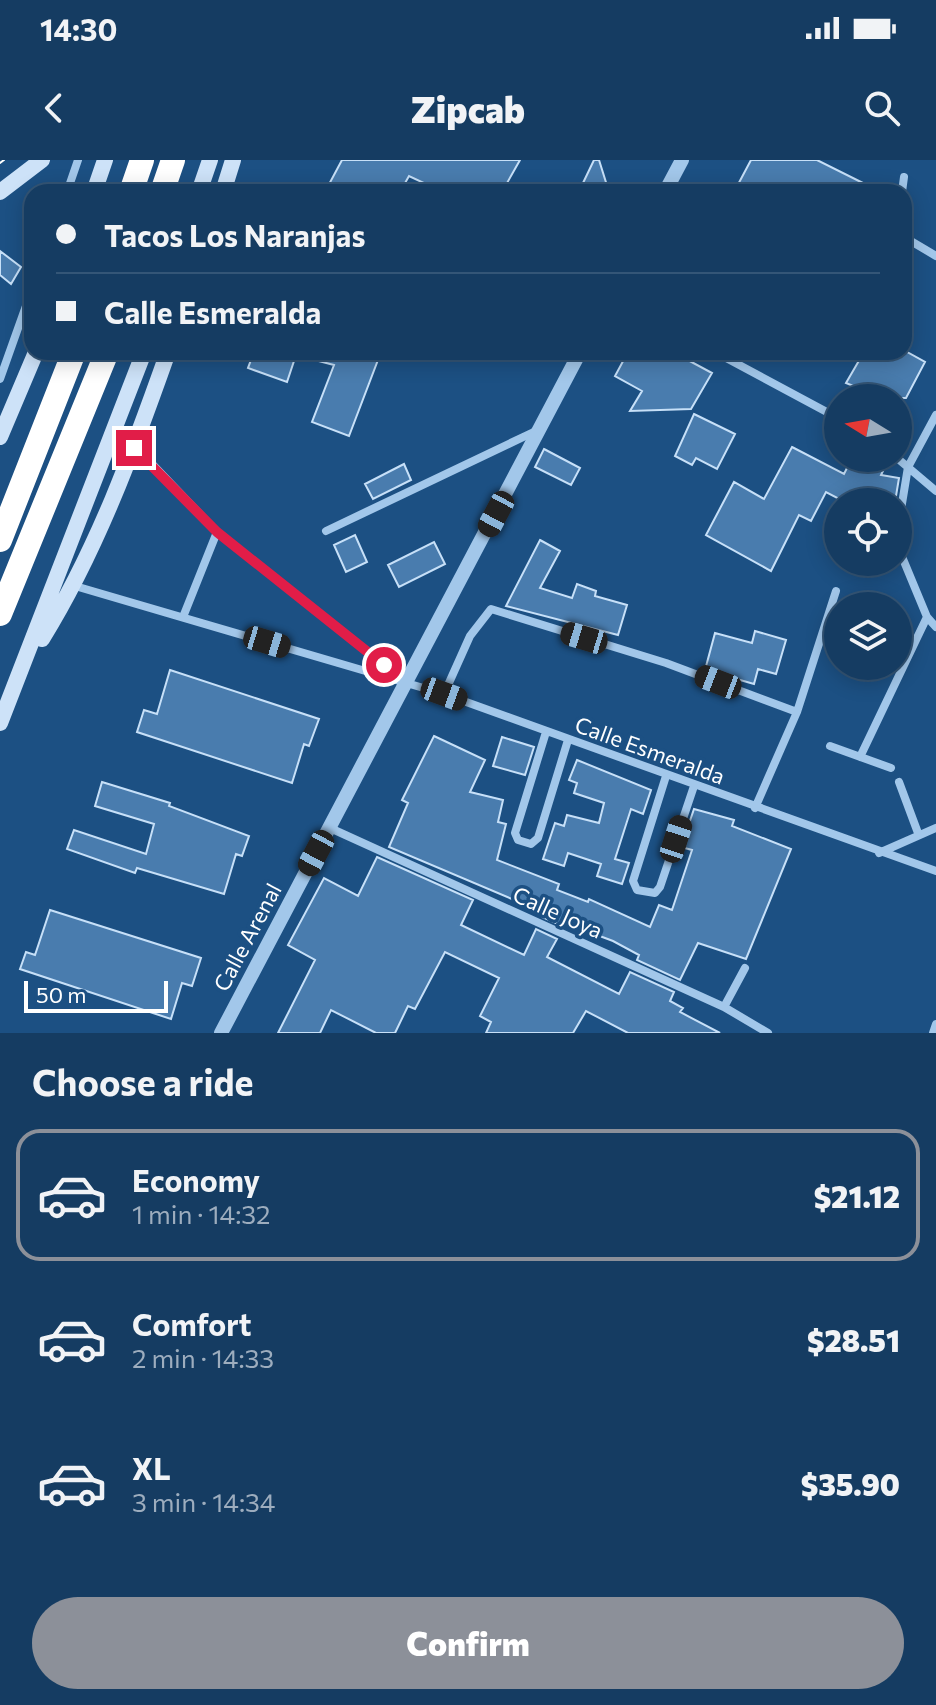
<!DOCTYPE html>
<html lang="en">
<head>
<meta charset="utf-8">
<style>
	body { margin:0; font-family:Commissioner,sans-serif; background:#1e4368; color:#f1f3f6; height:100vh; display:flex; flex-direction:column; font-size:30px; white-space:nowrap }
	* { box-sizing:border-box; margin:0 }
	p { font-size:26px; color:#9dadbe }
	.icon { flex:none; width:44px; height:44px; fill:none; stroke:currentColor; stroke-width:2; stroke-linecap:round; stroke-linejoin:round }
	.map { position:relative; height:873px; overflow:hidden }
	.details { display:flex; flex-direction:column; background:#153c62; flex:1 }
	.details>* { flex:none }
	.guide { position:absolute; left:24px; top:24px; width:888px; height:176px; border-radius:24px; box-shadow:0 4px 20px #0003,0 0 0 2px #345677; display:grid; align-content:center; height:176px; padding:0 32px; background:#153c62 }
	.needle { width:52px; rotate:281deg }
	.controls { position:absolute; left:824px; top:224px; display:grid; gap:16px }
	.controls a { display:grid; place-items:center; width:88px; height:88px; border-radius:50%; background:#153c62; box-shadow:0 4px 20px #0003,0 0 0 2px #345677; font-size:40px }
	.scale { position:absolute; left:24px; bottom:20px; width:144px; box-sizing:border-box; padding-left:8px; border:4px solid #fff; border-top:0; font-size:22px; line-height:28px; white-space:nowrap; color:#fff; -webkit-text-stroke:6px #1c5083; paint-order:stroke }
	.end { position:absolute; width:36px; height:36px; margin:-18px; border:10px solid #e11d48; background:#fff; box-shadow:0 0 0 4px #fff }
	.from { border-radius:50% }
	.car { position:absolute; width:24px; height:48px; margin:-24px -12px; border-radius:10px; box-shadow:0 0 6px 2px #0007; background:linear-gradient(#222 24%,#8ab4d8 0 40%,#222 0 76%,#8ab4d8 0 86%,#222 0) }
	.guide b { display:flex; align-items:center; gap:28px; height:76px; font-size:30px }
	.guide b+b { border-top:2px solid #345677 }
	.guide i { width:20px; height:20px; background:#f1f3f6 }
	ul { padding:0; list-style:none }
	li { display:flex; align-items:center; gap:24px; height:132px; margin:0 16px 12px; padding:0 16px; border:4px solid transparent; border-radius:24px }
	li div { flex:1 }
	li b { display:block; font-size:30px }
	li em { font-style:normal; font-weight:800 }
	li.current { border-color:#8c9099 }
	li>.icon { width:72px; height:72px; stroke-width:1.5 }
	h2 { padding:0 32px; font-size:36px; line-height:96px }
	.button { display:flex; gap:16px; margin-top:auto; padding:16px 32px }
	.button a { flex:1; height:92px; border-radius:48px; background:#8c9099; color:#fff; font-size:32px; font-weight:800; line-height:92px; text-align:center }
	.status { display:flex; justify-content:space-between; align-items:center; height:56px; padding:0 40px; background:#153c62; direction:ltr }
	.status svg { height:22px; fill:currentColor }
	header { display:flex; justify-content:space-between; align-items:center; height:104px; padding:0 32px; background:#153c62; font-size:36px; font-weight:800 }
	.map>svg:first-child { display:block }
	.building { fill:#497cae; stroke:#c7e0f8; stroke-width:2 }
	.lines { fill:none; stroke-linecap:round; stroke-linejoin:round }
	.minor { stroke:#a2c7ea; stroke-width:8 }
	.tertiary { stroke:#a2c7ea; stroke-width:14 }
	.secondary { stroke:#cde2f8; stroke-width:16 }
	.motorway { stroke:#fff; stroke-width:24 }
	.tram { stroke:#fff; stroke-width:2 }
	.route { stroke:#e11d48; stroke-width:10 }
	.labels { text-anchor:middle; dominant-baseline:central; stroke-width:7; stroke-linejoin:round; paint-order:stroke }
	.street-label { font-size:22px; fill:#fff; stroke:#1c5083 }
</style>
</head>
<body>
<div class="status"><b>14:30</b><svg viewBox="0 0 49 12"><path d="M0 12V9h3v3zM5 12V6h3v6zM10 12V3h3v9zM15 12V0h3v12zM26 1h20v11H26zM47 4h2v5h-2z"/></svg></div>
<header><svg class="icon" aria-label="back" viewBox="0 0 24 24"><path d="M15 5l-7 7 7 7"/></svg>Zipcab<svg class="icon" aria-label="search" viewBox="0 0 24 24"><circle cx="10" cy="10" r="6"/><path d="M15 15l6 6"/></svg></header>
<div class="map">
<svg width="936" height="873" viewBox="0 0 936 873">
	<rect width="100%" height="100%" fill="#1c5083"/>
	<path class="building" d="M342,0H520L502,32H443L409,16L400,32H335L327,28Z
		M594,0H599L609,32L583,23Z
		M751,0H817L881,32H734Z
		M0,91L21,107L11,124L0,115Z
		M254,192H297L287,222L248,208Z
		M303,192H381L349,276L312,262L334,205L303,197Z
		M628,192H673L712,213L691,249L630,251L642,231L615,216Z
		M864,192H907L925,202L906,238H882L846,223Z
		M694,254L735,274L717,309L696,298L692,305L675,296Z
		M792,287L844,314L852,298H862L884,309L881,315L899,318L895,342H845L826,332L811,361L799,355L771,411L706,375L734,322L764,339Z
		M544,289L580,308L571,325L535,307Z
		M404,304L411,320L373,339L365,324Z
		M355,375L367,402L346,412L334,385Z
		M540,380L560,391L540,428L572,438L577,424L596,431L595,436L627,445L618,475L506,446Z
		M434,382L445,404L399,427L388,405Z
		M755,471L786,480L776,514L758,509L754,524L705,510L715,473L752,483Z
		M170,510L319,559L309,586L304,584L292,623L137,572L144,550L157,554Z
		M434,576L485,600L470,632L503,640L498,662L506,664L497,700L559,724L557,730L588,742L589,739L650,767L659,745L672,750L692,690L681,687L694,649L734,660L732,666L791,689L746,799L698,783L680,820L637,800L639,795L613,781L565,763L563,766L542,757L538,750L389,687L408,643L402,640Z
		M502,577L534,587L525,615L493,606Z
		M577,600L651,630L643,654L631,649L615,699L629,703L622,724L597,716L601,704L568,693L564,706L543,699L555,663L564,666L567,655L599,663L604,643L574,633L577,623L569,620Z
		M102,622L170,643L169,646L249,676L242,696L236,694L224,734L137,708L135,713L67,689L74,670L146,694L154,664L95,646Z
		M377,697L473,740L461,765L524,795L536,769L557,779L547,797L619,834L630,812L674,832L670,841L683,848L680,852L720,873H628L586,851L573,873H486L491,862L480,856L499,818L445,792L415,849L408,846L395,873H376L331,850L320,873H278L315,800L288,785L324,718L358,736Z
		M50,750L201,798L192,826L182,823L171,859L20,809L26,792L35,795Z"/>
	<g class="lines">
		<path class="minor" d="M67,32L78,0
			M902,32L904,17
			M904,77L936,96
			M715,192L838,258
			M0,219L32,129
			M116,266L217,372L404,521
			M897,298L936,331
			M898,368L908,307L936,255
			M326,371L538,270
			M898,387L927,457L936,467
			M75,426L444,534L936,711
			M183,457L217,372
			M444,534L470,476L491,449L666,503L797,552
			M546,572L515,673L518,680L531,684L538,678L568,580
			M830,586L891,608
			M860,597L927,457
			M666,616L633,721L637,730L655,733L660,727L694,626
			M899,622L918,673
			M755,648L797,552L836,431
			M330,668L724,847L768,873
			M879,693L936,668
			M724,847L745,808
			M933,873L936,864"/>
		<path class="tertiary" d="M665,32L682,0
			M221,873L580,192"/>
		<path class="secondary" d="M0,32L42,0
			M94,32L105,0
			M199,32L210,0
			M223,32L233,0
			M0,277L36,192
			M42,479C97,390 133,291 168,192
			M0,563L144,192"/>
		<path class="motorway" d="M131,32L142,0
			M162,32L173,0
			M0,380L74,192
			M0,454L107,192"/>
		<path class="tram" d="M0,3L4,0"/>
	</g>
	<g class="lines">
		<path class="route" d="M134,288L217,372L384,505"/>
	</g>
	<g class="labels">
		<g class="street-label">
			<text transform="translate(650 590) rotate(20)">Calle Esmeralda</text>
			<text transform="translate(558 752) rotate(24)">Calle Joya</text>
			<text transform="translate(247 777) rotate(-62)">Calle Arenal</text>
		</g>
	</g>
</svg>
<div class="controls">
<a><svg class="needle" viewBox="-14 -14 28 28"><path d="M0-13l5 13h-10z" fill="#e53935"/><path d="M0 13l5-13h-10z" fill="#9dadbe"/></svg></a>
<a><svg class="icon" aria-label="locate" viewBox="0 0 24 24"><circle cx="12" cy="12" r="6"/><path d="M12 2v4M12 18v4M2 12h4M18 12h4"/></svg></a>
<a><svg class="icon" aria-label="layers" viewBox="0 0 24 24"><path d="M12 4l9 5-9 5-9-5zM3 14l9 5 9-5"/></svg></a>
</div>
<div class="scale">50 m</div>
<i class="end from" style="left:384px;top:505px"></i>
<i class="end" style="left:134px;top:288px"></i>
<i class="car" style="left:496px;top:354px;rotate:208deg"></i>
<i class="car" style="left:584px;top:478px;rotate:287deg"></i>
<i class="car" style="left:267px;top:482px;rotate:107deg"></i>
<i class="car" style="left:718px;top:522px;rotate:291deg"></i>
<i class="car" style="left:444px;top:534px;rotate:110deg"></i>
<i class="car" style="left:676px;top:679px;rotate:18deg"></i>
<i class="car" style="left:316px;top:693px;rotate:208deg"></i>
<div class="guide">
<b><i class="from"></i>Tacos Los Naranjas</b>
<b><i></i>Calle Esmeralda</b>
</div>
</div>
<section class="details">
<h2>Choose a ride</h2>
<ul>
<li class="current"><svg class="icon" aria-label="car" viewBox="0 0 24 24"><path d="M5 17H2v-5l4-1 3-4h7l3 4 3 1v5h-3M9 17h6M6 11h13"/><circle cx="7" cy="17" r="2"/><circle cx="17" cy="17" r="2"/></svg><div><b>Economy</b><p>1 min · 14:32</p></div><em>$21.12</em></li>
<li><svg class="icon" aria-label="car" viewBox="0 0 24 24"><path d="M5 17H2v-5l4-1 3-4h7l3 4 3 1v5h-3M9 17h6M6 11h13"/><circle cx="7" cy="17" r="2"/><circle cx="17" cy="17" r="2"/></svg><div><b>Comfort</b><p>2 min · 14:33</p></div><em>$28.51</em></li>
<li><svg class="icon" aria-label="car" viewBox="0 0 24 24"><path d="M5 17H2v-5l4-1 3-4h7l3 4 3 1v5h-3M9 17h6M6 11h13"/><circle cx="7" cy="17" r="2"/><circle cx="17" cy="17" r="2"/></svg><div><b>XL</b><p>3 min · 14:34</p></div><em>$35.90</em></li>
</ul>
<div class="button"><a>Confirm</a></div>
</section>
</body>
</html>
